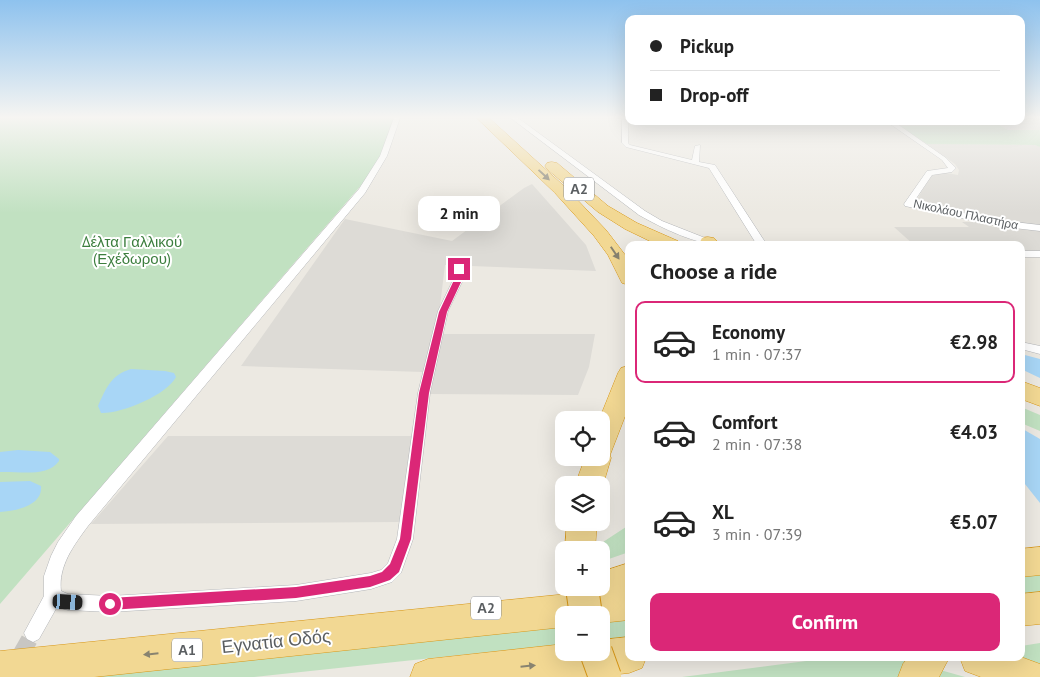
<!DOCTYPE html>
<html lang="en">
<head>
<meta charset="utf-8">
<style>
	body { margin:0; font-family:"PT Sans",sans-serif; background:#f6f6f6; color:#222; height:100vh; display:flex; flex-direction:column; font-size:19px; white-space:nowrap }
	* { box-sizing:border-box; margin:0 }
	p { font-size:16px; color:#767676 }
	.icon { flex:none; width:28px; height:28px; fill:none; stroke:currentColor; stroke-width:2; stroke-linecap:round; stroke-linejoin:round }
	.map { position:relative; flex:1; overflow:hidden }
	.panel { position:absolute; left:625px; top:241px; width:400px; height:420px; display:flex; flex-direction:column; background:#fff; border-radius:10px; box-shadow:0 5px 20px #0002 }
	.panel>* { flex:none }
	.guide { position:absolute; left:625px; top:15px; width:400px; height:110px; border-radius:10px; box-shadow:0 5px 20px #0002; display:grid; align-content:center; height:110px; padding:0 25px; background:#fff }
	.controls { position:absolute; left:555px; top:411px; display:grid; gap:10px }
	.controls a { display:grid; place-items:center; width:55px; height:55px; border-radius:10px; background:#fff; box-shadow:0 5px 20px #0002; font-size:25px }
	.end { position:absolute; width:22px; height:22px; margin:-11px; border:6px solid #db2777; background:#fff; box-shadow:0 0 0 2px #fff }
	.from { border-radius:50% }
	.bubble { position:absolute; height:35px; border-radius:10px; background:#fff; box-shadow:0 5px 20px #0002; font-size:16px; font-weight:700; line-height:35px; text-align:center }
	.car { position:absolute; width:15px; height:30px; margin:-15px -8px; border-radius:6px; box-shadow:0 0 4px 1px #0007; background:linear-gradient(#222 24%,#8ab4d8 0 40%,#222 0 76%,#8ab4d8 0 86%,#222 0) }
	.guide b { display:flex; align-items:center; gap:18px; height:48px; font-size:19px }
	.guide b+b { border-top:1px solid #e0e0e0 }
	.guide i { width:12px; height:12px; background:#222 }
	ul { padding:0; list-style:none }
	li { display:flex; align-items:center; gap:15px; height:82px; margin:0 10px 8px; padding:0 15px; border:2px solid transparent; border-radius:10px }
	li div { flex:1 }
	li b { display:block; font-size:19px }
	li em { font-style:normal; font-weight:700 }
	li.current { border-color:#db2777 }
	li>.icon { width:45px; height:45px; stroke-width:1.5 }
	h2 { padding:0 25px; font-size:22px; line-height:60px }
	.cta { display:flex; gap:10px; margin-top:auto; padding:10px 25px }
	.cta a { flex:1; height:58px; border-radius:10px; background:#db2777; color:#fff; font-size:20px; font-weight:700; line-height:58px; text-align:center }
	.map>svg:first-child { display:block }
	.industrial { fill:#dddbd6 }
	.green { fill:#c1e1c1 }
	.water { fill:#a8d6f6 }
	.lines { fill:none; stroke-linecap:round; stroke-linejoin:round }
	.minor-tunnel { stroke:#c8c6c2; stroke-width:17; stroke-dasharray:17 9; stroke-linecap:butt }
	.minor-casing { stroke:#b3b5b8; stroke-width:1 }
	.tertiary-casing { stroke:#b3b5b8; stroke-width:1 }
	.motorway-casing { stroke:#d89716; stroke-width:1 }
	.minor { fill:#fff; fill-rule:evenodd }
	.tertiary { fill:#fff; fill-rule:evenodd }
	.motorway { fill:#f2d893; fill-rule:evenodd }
	.motorway-bridge-casing { stroke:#d89716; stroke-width:34; stroke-linecap:butt }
	.motorway-bridge { stroke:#f2d893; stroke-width:32 }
	.oneway { fill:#888370 }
	.route { fill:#db2777 }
	.labels { text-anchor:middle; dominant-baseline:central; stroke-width:4; stroke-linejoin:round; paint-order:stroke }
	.far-street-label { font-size:12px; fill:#5a5e61; stroke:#fff }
	.shield { fill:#fff; stroke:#8c8e90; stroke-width:1 }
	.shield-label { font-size:14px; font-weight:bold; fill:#5a5e61 }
	.park-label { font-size:15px; fill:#3c7e3e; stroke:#fff }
	.near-street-label { font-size:18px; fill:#5a5e61; stroke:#fff }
</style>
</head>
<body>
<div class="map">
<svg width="1040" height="677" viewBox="0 0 1040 677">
	<rect width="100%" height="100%" fill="#ece9e2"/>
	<path class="industrial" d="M1021,118H1040V130H1008L999,125L899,126L892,121H1021Z
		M927,144L1035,145L1040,147V251H1021V245H914L894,227H969L962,222H983L993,227L1032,228L921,204L916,201L930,177L941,172L958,175L959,170L955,164Z
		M532,184L586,245L596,271L445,265L440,306L423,372L241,366L345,219L452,241L524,188Z
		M441,334H595L589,367L578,395L430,394Z
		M168,436H416L399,522L91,524Z"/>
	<path class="green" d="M0,118H395L376,168L0,604Z
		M999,125L1008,130H1040V147L1035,145L927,144L899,126Z
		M1021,407L1040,415V431L1021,423Z
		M629,525V552L606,560L603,542Z
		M1040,570V592L1021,594V572Z
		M629,613V637L601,640V616Z
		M564,620V644L254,677H30Z
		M1040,643V676L1021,658V646Z
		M829,658H898L965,677H682Z"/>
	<path class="water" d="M1021,354L1040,359V378L1021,369Z
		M131,369L165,371L174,373L176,377C167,395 121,414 101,413L98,406C106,388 111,375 131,369Z
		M1021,428L1040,439V503L1021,479Z
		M18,450L50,452L59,459V461C47,478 18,471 0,472V452Z
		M30,481L41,486C43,506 15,511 0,512V482Z"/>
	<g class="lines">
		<path class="minor-tunnel" d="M8,677L33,633"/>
		<defs>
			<path id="minor" d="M394,118H400L387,156L365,193L88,526C74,545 58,566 61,591L68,594L110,596L296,585L371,573L381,570L388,563L397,539L418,393L438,311L453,280L454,269L459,266L464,269L463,280L448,311L430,393L413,539L401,573L392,582L371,589L296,601L110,612L68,610L57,607L39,639L33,642L27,639L24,633L44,596V576L51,556L58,542L76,516L359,189L380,156Z
				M511,118H518L645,211L662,221L723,245C696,245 662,228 639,215Z
				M622,118H628V143L630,145L692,160L695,146L700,145L699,162L715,165L767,245H757L709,168L626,147L622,143Z
				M886,121H893L946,158L956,168L952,172L932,175L913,203L998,220L1040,225V231L998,226L905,206L904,204L927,171L948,168L942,160Z
				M1021,342L1040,346V354L1021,349Z"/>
			<path id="tertiary" d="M1021,251H1040V257H1021Z"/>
			<path id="motorway" d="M477,118H489L565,187L606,230L629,260V285L622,283L608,255L594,236L555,193Z
				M552,162L557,163L608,206L637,223L678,241L681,245H658L625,229L598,212L547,169L545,166L547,163Z
				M708,237L714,238L721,245H702L700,242L702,238Z
				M629,366V406L610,455L611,458L603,485L601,488V485H575L585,458H601V420H599L618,373L621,368Z
				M1021,381L1040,388V406L1021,399Z
				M567,522H597L595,550H565Z
				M1040,547V575L1021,577V549Z
				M629,563V620L601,623V615H564V627L94,677H0V651L587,592L585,588H601V572Z
				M1040,592V624L1021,626V594Z
				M629,637V658H646L642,668L629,673L591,677H410L415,664L428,659L564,644V652H601V640Z
				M1021,657L1040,664V677H981L965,671L960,658Z
				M908,658H949L939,677H898L903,664Z"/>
		</defs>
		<use href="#minor" class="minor-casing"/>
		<use href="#tertiary" class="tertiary-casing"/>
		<use href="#motorway" class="motorway-casing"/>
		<use href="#minor" class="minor"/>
		<use href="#tertiary" class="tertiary"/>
		<use href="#motorway" class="motorway"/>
		<defs>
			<path id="motorway-bridge" d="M582,588L586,615
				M596,652L605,677"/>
		</defs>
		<use href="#motorway-bridge" class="motorway-bridge-casing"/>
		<use href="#motorway-bridge" class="motorway-bridge"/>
	</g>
	<defs><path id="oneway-solid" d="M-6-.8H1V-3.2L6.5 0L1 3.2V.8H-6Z" transform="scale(1.25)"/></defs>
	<g class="oneway">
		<use href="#oneway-solid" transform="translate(544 175) rotate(43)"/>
		<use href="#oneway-solid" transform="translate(615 253) rotate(56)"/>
		<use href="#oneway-solid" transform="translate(151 654) rotate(174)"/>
		<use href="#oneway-solid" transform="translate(528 666) rotate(-6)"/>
	</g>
	<linearGradient id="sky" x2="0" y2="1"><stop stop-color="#8ec2ee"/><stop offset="0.55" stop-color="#f6f5f2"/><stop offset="1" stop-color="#f6f5f2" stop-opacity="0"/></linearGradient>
	<rect width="1040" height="213" fill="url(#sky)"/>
	<path class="route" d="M459,267L463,269L462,280L447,312L429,393L411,539L399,572L390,580L370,587L296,598L110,610L106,608L104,604L106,599L110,598L296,587L370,576L382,572L390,564L400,539L419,393L439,312L454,280L456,269Z"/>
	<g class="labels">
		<g class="far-street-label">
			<text transform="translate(966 214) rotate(12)">Νικολάου Πλαστήρα</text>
		</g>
		<g class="shield">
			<rect x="564" y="177.5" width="30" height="23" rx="4"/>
			<rect x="471" y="596.5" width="30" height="23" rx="4"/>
			<rect x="172" y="638.5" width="30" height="23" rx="4"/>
		</g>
		<g class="shield-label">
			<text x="579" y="189">Α2</text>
			<text x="486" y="608">Α2</text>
			<text x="187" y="650">Α1</text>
		</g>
		<g class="park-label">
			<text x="132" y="241">Δέλτα Γαλλικού<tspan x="132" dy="17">(Εχέδωρου)</tspan></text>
		</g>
		<g class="near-street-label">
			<text transform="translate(276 641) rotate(-6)">Εγνατία Οδός</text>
		</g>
	</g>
</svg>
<div class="controls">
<a><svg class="icon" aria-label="locate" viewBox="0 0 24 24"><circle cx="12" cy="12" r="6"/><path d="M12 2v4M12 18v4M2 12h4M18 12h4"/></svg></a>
<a><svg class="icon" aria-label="layers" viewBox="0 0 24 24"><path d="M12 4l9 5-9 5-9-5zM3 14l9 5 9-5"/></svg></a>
<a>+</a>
<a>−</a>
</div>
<i class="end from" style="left:110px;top:604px"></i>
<i class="end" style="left:459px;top:269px"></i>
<div class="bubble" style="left:418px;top:196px;width:82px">2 min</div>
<i class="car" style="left:68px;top:602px;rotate:93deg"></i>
<div class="guide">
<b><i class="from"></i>Pickup</b>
<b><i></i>Drop-off</b>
</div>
<section class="panel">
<h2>Choose a ride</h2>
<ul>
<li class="current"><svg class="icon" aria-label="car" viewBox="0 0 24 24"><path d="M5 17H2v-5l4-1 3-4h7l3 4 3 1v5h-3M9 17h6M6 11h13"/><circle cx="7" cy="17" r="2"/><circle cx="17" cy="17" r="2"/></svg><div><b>Economy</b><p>1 min · 07:37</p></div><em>€2.98</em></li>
<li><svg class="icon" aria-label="car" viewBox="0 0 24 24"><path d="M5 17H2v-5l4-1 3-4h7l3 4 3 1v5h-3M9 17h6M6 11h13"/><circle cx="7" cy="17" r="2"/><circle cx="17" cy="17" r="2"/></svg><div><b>Comfort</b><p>2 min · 07:38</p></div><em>€4.03</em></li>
<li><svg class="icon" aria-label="car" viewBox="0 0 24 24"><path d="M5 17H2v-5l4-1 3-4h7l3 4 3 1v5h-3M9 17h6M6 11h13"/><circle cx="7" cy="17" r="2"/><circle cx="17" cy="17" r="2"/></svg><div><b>XL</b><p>3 min · 07:39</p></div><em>€5.07</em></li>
</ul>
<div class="cta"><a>Confirm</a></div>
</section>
</div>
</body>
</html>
